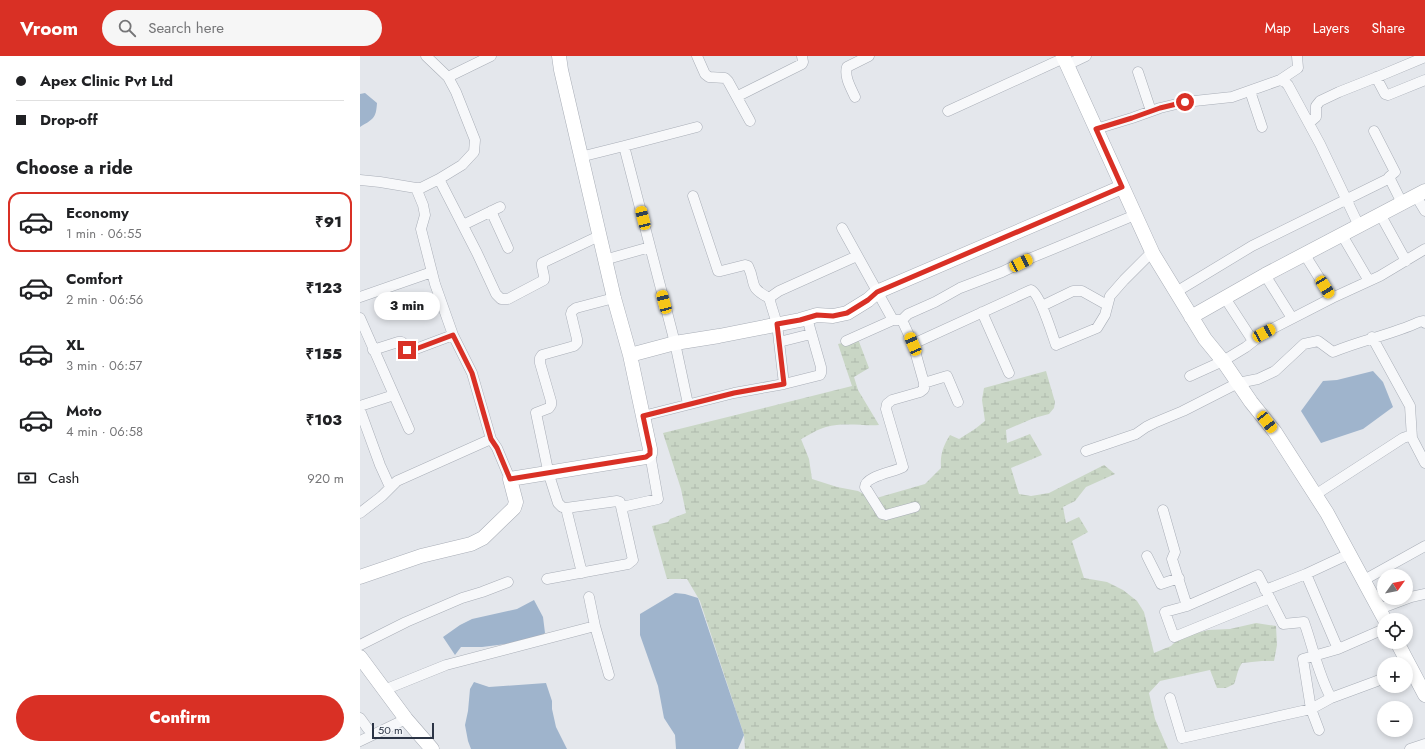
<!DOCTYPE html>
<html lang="en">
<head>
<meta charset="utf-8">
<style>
	body { margin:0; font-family:Jost,sans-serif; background:#f6f6f6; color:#202124; height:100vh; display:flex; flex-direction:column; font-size:15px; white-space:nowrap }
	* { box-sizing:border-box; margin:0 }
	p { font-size:13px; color:#757577 }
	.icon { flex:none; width:22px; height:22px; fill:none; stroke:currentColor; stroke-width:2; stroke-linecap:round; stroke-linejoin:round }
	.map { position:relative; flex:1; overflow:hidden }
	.details { display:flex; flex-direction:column; background:#fff; width:360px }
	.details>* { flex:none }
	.top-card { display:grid; align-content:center; height:88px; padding:0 16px; background:#fff }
	.needle { width:26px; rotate:57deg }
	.fabs { position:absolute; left:1017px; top:513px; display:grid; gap:8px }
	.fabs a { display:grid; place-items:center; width:36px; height:36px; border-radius:50%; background:#fff; box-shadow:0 2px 6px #0003; font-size:20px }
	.scale { position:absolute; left:12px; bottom:10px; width:62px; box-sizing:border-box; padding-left:4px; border:2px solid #2b3445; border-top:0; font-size:11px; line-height:14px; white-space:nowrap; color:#2b3445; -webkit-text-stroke:3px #f4f6f9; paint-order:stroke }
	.end { position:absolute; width:18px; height:18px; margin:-9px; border:5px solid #d93025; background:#fff; box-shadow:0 0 0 2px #fff }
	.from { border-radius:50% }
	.bubble { position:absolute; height:28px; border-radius:14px; background:#fff; box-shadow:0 2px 6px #0003; font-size:13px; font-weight:800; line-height:28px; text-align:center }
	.car { position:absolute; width:12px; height:24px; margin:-12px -6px; border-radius:5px; box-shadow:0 0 3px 1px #0007; background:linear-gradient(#f5c518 24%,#345 0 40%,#f5c518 0 76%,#345 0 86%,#f5c518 0) }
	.top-card b { display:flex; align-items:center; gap:14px; height:38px; font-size:15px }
	.top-card b+b { border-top:1px solid #e0e0e0 }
	.top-card i { width:10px; height:10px; background:#202124 }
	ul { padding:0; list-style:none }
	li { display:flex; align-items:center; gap:12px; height:60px; margin:0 8px 6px; padding:0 8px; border:2px solid transparent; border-radius:12px }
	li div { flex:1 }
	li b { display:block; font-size:15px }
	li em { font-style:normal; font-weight:800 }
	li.active { border-color:#d93025 }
	li>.icon { width:36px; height:36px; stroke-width:1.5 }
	h2 { padding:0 16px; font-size:18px; line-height:48px }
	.pay { display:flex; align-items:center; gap:10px; height:44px; padding:0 16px; font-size:15px }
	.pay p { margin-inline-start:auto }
	.cta { display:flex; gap:8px; margin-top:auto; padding:8px 16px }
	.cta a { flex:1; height:46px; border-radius:24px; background:#d93025; color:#fff; font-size:16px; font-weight:800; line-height:46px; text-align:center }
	header { display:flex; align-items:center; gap:24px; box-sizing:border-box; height:56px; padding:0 20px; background:#d93025; color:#fff }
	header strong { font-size:19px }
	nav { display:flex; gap:22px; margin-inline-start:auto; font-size:14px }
	.search { width:280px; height:36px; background:#f6f6f6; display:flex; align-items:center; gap:10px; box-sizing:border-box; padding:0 14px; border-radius:22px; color:#757577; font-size:15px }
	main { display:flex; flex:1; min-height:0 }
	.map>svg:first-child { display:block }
	.wetland { fill:url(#wetland-marsh) }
	.water { fill:#9fb4cc }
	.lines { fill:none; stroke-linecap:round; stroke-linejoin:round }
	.street-casing { stroke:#a9aeb7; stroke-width:11 }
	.secondary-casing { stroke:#a9aeb7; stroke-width:15 }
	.street { stroke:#f7f8fa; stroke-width:10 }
	.secondary { stroke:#fff; stroke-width:14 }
	.route { stroke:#d93025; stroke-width:5 }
</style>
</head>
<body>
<header>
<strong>Vroom</strong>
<div class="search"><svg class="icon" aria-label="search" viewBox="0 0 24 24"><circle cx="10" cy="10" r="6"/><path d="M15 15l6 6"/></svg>Search here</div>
<nav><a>Map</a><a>Layers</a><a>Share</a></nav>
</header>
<main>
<section class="details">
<div class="top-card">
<b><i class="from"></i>Apex Clinic Pvt Ltd</b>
<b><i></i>Drop-off</b>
</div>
<h2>Choose a ride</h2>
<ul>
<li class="active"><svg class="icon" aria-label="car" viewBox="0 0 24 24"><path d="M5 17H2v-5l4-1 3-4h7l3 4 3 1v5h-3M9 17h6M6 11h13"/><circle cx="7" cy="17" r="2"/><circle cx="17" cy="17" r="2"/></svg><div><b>Economy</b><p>1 min · 06:55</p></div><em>₹91</em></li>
<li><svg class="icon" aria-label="car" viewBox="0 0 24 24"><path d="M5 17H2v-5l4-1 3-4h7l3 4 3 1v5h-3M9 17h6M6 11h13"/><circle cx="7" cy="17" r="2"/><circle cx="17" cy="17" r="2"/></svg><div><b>Comfort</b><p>2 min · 06:56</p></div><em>₹123</em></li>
<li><svg class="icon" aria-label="car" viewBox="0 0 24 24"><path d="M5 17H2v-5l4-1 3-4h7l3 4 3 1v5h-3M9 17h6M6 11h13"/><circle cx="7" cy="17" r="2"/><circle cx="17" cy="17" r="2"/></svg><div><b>XL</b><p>3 min · 06:57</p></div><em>₹155</em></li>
<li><svg class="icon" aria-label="car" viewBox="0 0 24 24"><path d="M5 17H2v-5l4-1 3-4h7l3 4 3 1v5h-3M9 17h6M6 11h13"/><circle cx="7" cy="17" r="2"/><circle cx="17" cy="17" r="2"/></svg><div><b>Moto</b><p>4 min · 06:58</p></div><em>₹103</em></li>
</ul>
<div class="pay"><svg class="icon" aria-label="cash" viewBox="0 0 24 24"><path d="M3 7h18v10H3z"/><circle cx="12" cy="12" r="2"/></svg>Cash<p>920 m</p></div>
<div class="cta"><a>Confirm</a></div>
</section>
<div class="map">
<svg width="1065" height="693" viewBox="0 0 1065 693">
	<defs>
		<pattern id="wetland-marsh" width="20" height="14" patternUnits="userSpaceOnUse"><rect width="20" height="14" fill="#c9d6c5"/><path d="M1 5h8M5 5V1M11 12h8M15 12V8" fill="none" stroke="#adb8ab"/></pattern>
	</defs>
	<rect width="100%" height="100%" fill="#e4e7ec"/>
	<path class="wetland" d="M498,283L509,312L494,321L498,334L519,369C502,370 483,366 466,371C458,373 449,379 441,383L449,403L452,423L477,431L498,435L513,443L565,428L581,412C580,399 583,390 590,379L599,383L615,373L625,365L622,344L624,332L686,315L695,346L694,352L689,358L674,362L646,374L647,387L670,378L682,399L651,412L659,438L671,440L689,437L744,409L755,418L726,431L715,445L703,451L706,467L719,461L728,476L712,485L724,522L747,526L763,534L777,545L784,556L794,597L811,590L819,582L848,574L870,573L896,567L916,570L917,589L914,605H902L882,607C877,614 877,621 874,628L866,632H857L850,614L800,625L789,637L795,663L808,693H385L384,679L340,545L327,523H307L292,470L308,466L310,463L326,457L321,433L303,377L492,330L478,288Z"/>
	<path class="water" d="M5,37L17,47C16,63 13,63 0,71V38Z
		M1013,315L1023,326L1033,351L1003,373L961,387L941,355L963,325L977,324Z
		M315,537L325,538L338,542L384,679L378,693H316L315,679L304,662L298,630L280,579V558Z
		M174,544L183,561L185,577L177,584L122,591H101L95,599L83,581L100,569L112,563L157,553Z
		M114,626L129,631L186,627L192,645V653L196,671L207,693H111L108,685L105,669L108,655L110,633Z"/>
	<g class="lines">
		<defs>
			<path id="street" d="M337,0L345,18L349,21L365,22L368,25L390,65
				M707,9L726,0
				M778,16L791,55
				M88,21L131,0
				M1016,21L1025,38L1028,39L1065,24
				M920,24L938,12L937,0
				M890,35L902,71
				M378,40L442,8L443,6L442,0
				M495,41C491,32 484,21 487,11L509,0
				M588,55L704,2
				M949,67L956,61V50L960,45L979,36L1022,19L1065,1
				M736,73L772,62L800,52L825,46L872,41L920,24L925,26L928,29L960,88L999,170
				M1014,75L1035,116L1029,121L1042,147
				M264,90L337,71
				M220,101L264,90L315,287L328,348
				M79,123L117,197L136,238L141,243H148L184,224C185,218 181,213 182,207L239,180
				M0,124L20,126L56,132
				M333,140L358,215H361L385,209L388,210C397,228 387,230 409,242
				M1056,140L1065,155
				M131,155L148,192
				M1020,158L1046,205
				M103,169L140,151
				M482,172L533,264
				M982,179L1009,225
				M945,199L972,242
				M244,204L290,191
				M905,219L932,262
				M816,236L892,190L1030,122
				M0,241L72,216
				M865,242L893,285
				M682,250L713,235H722L747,249
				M622,256L649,317
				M0,262L49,373
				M542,264L553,288L564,327V333L560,336L532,344L527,348L526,353L543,411C535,416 505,420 505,431L522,458L526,459L555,451
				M1012,281L1050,350L1052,382
				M486,285L533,264H542L548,258L575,246L600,232L642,216L671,202L775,159
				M419,286L451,278
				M553,288L671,234C680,238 692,278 696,289L737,272L745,259L750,240L764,224L792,196
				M13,294L38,286H42L47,294H53L93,279
				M830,320L863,305L886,291L904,277L972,242L1020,220L1065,193
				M564,327L587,320L598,346
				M424,328L417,268L409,242L419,235L497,200
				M0,350L34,339
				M0,354L20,409L30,431
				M283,360L374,337L424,328L460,319L461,317V311L447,262
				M131,383L137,392L150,423
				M726,395L776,378L786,371L794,367L823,355L878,327L898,323L915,315L944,288L958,285L973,296C1001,284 1031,279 1059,266L1063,265L1065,267
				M955,439L1043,382L1049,380L1052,382L1065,407
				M262,451L298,443L290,398
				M206,452L222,517
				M803,454L815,496L812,503L827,550L898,519L923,568L944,566C953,591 958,618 971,642
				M0,457L22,440L37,425L131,383L112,317L93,279L75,228L61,173L65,159L63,149L56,132H61L79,123L102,109L114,96L115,84L96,36L88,21L66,0
				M787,500L801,528L819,522
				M946,518L989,498
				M187,523L268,508L273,504L260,446L257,445L250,446L206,452L202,451L198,447L189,419L176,357L189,352L191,349V345L180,307V302L182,299L214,290L217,287V283L211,258L212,255L216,252L254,242
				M1004,524L1065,490
				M905,534L946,518L978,593
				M229,541L235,570
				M827,550L805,556L814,581L910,542
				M1019,553L1051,541L1065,538
				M0,589L46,566L102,542L122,536L148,526
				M24,634L86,609L235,570L249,619
				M810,642L822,682L951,653L943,603L978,593L1024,573
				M0,662L8,673
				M959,674L951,653L971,642L1017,625L1024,621
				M0,685L46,663
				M1050,693L1065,688"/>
			<path id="secondary" d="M703,0L793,198L845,283L863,305L891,346L915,376L967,457L1025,564
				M831,261L905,219L1065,135
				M270,299L315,287L359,280L440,264L457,259L473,260L487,257L508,244L517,236L762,131
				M0,521L61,500L111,488L123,482L154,452L156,446L150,423L286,401L290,398V393L270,299L254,242L201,14L199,0
				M1037,586L1065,639
				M0,601L46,663L72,693"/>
		</defs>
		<use href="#street" class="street-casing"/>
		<use href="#secondary" class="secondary-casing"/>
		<use href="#street" class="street"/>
		<use href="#secondary" class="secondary"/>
	</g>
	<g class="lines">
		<path class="route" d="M47,294H53L93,279L112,317L131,383L137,392L150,423L286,401L290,398V393L283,360L374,337L424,328L417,268L440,264L457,259L473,260L487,257L508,244L517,236L762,131L736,73L772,62L800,52L825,46"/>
	</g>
</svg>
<div class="fabs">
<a><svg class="needle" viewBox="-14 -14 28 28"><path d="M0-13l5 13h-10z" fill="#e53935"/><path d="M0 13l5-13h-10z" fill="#757577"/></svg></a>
<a><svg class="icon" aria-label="locate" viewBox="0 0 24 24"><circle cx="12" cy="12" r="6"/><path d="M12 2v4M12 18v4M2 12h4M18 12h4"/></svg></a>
<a>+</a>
<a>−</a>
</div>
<div class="scale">50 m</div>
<i class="end from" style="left:825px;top:46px"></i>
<i class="end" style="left:47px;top:294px"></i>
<div class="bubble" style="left:14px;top:236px;width:66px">3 min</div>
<i class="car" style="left:283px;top:162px;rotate:346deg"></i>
<i class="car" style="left:661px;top:207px;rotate:64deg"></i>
<i class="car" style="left:965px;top:231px;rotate:148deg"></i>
<i class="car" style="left:304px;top:246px;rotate:345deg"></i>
<i class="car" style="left:904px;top:277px;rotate:62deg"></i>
<i class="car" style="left:553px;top:288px;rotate:337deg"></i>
<i class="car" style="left:907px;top:366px;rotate:142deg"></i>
</div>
</main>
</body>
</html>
